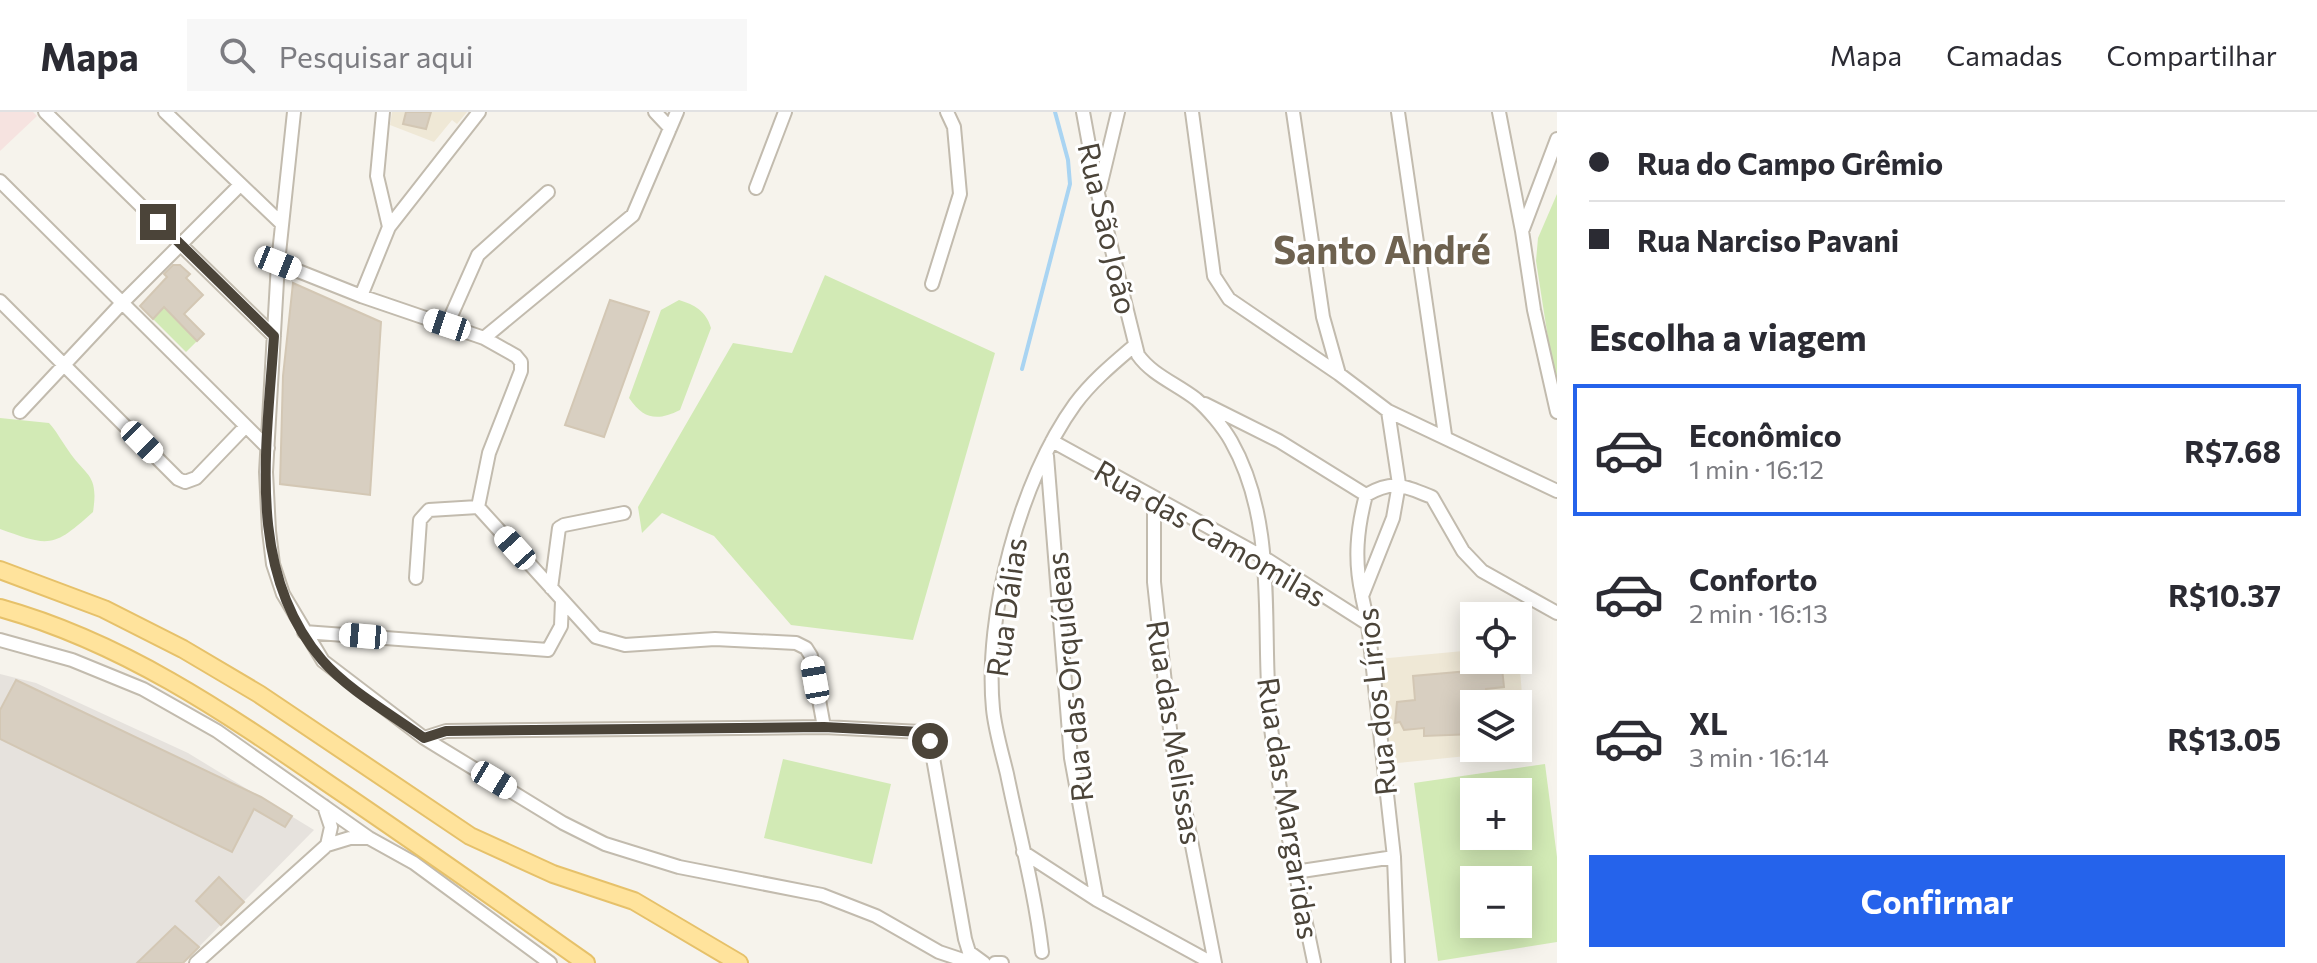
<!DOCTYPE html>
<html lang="pt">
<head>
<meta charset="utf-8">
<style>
	body { margin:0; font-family:Commissioner,sans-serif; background:#f7f7f7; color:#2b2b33; height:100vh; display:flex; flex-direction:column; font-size:30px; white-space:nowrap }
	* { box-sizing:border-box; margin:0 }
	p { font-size:26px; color:#7c7c81 }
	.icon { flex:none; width:44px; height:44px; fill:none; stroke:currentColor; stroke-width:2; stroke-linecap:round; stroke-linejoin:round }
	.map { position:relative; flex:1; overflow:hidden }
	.panel { display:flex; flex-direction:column; background:#fff; width:760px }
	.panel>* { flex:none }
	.guide { display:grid; align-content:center; height:176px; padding:0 32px; background:#fff }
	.fabs { position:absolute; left:1460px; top:490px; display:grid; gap:16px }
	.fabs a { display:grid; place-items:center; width:72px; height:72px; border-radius:0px; background:#fff; box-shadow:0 4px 20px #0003; font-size:40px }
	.end { position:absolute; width:36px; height:36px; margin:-18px; border:10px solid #4b4439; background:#fff; box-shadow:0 0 0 4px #fff }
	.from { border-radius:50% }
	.car { position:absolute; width:24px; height:48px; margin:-24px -12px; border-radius:10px; box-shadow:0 0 6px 2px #0007; background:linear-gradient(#fff 24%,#345 0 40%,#fff 0 76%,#345 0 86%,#fff 0) }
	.guide b { display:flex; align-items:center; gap:28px; height:76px; font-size:30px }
	.guide b+b { border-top:2px solid #e1e1e2 }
	.guide i { width:20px; height:20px; background:#2b2b33 }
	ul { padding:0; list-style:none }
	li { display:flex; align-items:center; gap:24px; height:132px; margin:0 16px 12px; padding:0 16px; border:4px solid transparent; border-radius:0px }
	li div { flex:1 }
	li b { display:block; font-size:30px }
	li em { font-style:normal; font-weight:700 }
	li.current { border-color:#2563eb }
	li>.icon { width:72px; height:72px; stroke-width:1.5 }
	h2 { padding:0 32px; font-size:36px; line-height:96px }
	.cta { display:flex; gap:16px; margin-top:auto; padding:16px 32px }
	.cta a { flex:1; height:92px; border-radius:0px; background:#2563eb; color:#fff; font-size:32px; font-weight:700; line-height:92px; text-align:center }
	header { display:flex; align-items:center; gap:48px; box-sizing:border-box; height:112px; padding:0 40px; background:#fff; border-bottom:2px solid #e1e1e2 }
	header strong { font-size:38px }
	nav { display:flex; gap:44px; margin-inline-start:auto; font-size:28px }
	.search { width:560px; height:72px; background:#f7f7f7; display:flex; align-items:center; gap:20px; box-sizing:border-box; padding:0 28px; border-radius:0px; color:#7c7c81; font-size:30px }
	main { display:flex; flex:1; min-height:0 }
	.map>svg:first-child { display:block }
	.industrial { fill:#e6e2dd }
	.education { fill:#efe8d6; fill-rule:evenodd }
	.medical { fill:#f6e3e0 }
	.green { fill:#d2eab5; fill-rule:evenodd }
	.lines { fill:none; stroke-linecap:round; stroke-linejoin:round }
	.stream { stroke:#a9d4f2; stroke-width:4 }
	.building { fill:#d8cfc1; stroke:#d3c7b4; stroke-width:2 }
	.minor-casing { stroke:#c2bbae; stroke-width:16 }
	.major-casing { stroke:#e6c16a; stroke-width:20 }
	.minor { stroke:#fff; stroke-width:12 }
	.major { stroke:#ffe39c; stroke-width:16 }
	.route { stroke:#4b4439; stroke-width:10 }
	.labels { text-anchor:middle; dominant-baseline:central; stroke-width:6; stroke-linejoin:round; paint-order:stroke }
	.street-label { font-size:30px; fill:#4b4439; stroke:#fff }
	.district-label { font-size:38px; font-weight:bold; fill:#6e6250; stroke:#fff }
</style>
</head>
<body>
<header>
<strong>Mapa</strong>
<div class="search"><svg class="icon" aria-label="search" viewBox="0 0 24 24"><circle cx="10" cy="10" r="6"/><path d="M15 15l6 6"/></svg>Pesquisar aqui</div>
<nav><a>Mapa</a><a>Camadas</a><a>Compartilhar</a></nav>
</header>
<main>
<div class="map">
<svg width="1557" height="851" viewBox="0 0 1557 851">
	<rect width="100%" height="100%" fill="#f6f3ec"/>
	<path class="industrial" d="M0,562L36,571L188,641L314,718L183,851H0Z"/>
	<path class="education" d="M392,0H467L457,12L452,8L434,30L390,13Z
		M1518,536L1527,638L1388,652L1378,547L1474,538V548H1518ZM1474,592H1518V636H1474Z"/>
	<path class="medical" d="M0,0H33L37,4L0,39Z"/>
	<path class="green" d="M1557,82V284L1536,149L1538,126Z
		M825,163L995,241L913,528L791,513L714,424L662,401L642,421L638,395L733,231L792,241Z
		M679,188C695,193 706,199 711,216L680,298C658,309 644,308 629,286L661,198Z
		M164,195L197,229L186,240L153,207Z
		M0,306L49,311C57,320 61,328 68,338C86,365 99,361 93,400C53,436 50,435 0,417Z
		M783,647L891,672L872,752L764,726Z
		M1545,652L1557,745V830L1438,849L1414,671ZM1474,680H1518V724H1474ZM1474,768H1518V812H1474Z"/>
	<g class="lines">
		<path class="stream" d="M1022,257L1070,72L1068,48L1055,0"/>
	</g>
	<path class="building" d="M406,0H431L426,17L403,12Z
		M173,153H180L190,162L186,166L203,183L184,202L204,222L197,229L164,195L153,207L140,194L167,165L164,162Z
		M293,171L381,210L370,383L280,372L283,264Z
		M610,188L649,200L604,325L565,313Z
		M1502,556L1504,575L1486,577L1487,592H1474V622L1424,624V616L1404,618L1400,610L1395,611L1397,590L1415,588L1413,564Z
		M16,568L261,685L292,704L285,715L254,697L232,740L0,627V598Z
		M219,765L244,790L221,813L196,789Z
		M175,814L199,835L183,851H137Z"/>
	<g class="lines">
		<defs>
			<path id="minor" d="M45,0L274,224
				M165,0L281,111
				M294,0L278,151L266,360L269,419L273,452L283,482L323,549L424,626L563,711L605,732L679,755L822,783L876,804L939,840L972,851
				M383,0L377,64L389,115
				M655,0L670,16
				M1083,0L1098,82L1138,243C1152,263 1177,272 1196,287C1208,297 1223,315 1231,329C1280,415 1260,522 1271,616C1281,695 1298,773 1314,850
				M1192,0L1214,164L1229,187L1339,262L1388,299L1557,379
				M1293,0L1323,205L1339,262
				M1398,0L1445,323
				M1499,0L1522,119L1534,198L1557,300
				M0,69L268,336
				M1100,75L1118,0
				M756,76L785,0
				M1523,117L1557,27
				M278,151L361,184L484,226L516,244L521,250V259L489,341L478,395L596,525L625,533L715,527L796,531L806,536L811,544L824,615
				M932,172L960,82L954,15L947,0
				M361,184L389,115L479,0
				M0,189L178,367L185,370L196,366L245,315
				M447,213L478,143L548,80
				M484,226L633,103L677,0
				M1205,292L1279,329L1366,383
				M1388,299L1399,372L1393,406L1362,484L1368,512L1394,745L1398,851
				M20,300L122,191L240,73
				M1052,329L1263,445L1368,512
				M1047,344L1071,646L1097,788
				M1154,388V470L1171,626L1215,851
				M416,466L420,408L429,398L478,395
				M551,476L559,416L564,413L624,401
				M1362,483C1354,448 1357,417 1366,383C1395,367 1403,374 1432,385L1463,439L1482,459L1557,501
				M304,520L548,538L561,514L562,489
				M0,528L72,548L143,577L217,619L369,726L414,751L550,851
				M424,626L446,619L824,615L921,620L930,629L965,827L969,840L984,851
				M324,694L331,715L327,733
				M1023,740L1097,788L1212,851
				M1295,760L1394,745
				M1042,840C1035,780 1019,721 1007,662C1002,641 995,618 993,597C984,503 1020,368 1075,292C1092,269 1114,251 1135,233
				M196,851L327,733L350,726H369
				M995,851H1002"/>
			<path id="major" d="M0,458L104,497L183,537L259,582L470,724L553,762L634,789L739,851
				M0,496C122,530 223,599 326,670C413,729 500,790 586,851"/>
		</defs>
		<use href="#minor" class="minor-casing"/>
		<use href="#major" class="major-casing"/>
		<use href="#minor" class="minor"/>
		<use href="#major" class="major"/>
	</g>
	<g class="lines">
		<path class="route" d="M158,110L274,224C267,333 245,458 322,548C349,579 391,602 424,626L446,619L824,615L921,620L930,629"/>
	</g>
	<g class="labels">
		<g class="street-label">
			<text transform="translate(1109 116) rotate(77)">Rua São João</text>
			<text transform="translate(1211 420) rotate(30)">Rua das Camomilas</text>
			<text transform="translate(1005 495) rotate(-82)">Rua Dálias</text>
			<text transform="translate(1068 565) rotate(-96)">Rua das Orquídeas</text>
			<text transform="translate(1375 590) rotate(-96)">Rua dos Lírios</text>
			<text transform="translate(1176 620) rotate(81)">Rua das Melissas</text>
			<text transform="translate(1290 696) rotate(81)">Rua das Margaridas</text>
		</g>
		<g class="district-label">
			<text x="1382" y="136">Santo André</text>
		</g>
	</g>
</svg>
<div class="fabs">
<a><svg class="icon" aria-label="locate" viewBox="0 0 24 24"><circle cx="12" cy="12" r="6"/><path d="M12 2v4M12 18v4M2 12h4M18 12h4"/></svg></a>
<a><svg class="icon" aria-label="layers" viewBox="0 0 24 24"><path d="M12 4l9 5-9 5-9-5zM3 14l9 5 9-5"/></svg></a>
<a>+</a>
<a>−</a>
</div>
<i class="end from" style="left:930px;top:629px"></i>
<i class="end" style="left:158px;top:110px"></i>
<i class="car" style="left:278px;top:151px;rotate:112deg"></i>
<i class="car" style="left:447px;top:213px;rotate:288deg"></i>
<i class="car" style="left:142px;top:330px;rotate:135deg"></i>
<i class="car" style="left:515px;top:436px;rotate:318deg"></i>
<i class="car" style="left:363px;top:524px;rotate:275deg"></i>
<i class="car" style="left:815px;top:568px;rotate:350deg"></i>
<i class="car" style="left:494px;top:668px;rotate:121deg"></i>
</div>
<section class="panel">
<div class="guide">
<b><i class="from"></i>Rua do Campo Grêmio</b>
<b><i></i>Rua Narciso Pavani</b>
</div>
<h2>Escolha a viagem</h2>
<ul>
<li class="current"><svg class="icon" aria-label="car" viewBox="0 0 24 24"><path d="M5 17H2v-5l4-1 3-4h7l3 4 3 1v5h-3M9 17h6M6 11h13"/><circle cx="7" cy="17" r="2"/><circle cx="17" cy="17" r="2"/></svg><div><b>Econômico</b><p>1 min · 16:12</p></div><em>R$7.68</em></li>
<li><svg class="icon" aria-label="car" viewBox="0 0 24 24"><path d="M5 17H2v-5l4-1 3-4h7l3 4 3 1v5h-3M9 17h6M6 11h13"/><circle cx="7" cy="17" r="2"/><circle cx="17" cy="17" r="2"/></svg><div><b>Conforto</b><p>2 min · 16:13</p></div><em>R$10.37</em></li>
<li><svg class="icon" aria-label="car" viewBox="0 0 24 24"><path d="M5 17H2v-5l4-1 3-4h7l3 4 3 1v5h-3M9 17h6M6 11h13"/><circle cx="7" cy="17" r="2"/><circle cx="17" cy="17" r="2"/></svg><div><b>XL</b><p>3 min · 16:14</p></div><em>R$13.05</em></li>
</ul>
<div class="cta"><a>Confirmar</a></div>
</section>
</main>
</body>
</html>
